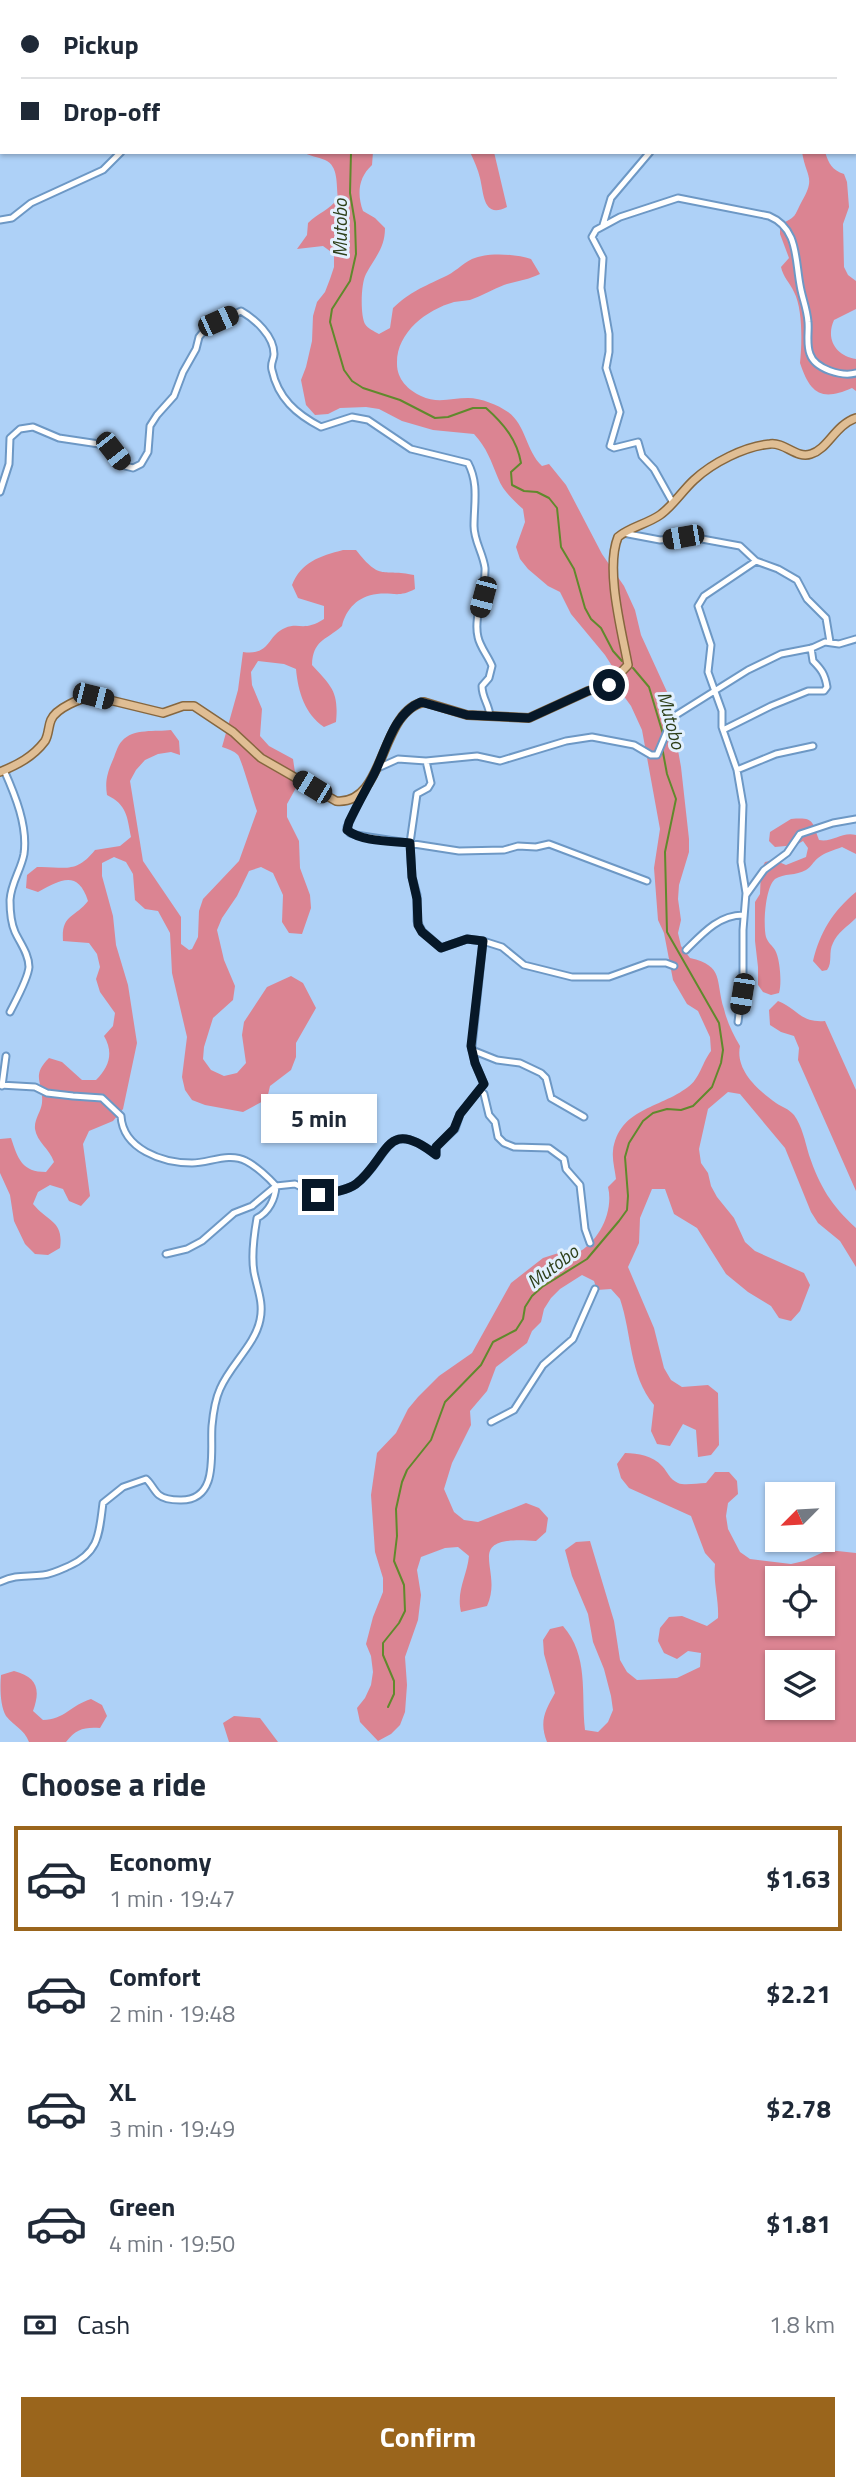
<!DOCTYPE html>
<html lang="en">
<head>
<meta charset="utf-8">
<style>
	body { margin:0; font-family:"Titillium Web",sans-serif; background:#f6f6f7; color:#1f2937; height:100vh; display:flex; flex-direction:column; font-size:26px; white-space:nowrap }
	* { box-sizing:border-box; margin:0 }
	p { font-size:23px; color:#747a83 }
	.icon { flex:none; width:38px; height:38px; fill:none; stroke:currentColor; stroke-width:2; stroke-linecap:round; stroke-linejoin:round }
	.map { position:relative; height:1742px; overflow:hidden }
	.side { display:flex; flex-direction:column; background:#fff; flex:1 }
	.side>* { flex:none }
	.banner { position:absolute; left:0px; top:0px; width:858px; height:154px; box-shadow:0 2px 5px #0004; display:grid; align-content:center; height:154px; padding:0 21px; background:#fff }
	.needle { width:46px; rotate:246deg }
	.tools { position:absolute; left:765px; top:1482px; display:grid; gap:14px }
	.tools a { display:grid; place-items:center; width:70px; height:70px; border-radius:0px; background:#fff; box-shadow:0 2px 5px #0004; font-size:35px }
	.end { position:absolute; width:32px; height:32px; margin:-16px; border:9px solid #071828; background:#fff; box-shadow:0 0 0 4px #fff }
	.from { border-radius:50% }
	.bubble { position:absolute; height:49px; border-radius:0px; background:#fff; box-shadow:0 2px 5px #0004; font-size:23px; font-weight:700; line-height:49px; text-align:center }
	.car { position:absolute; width:21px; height:42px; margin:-21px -10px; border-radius:9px; box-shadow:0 0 5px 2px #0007; background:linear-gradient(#222 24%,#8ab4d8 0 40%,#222 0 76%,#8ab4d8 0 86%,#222 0) }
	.banner b { display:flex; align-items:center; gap:24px; height:66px; font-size:26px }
	.banner b+b { border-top:2px solid #e0e1e3 }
	.banner i { width:18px; height:18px; background:#1f2937 }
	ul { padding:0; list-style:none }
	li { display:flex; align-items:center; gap:21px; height:105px; margin:0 14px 10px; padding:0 7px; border:4px solid transparent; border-radius:0px }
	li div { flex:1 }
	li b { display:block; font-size:26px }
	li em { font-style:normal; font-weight:700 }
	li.current { border-color:#9a651c }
	li>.icon { width:63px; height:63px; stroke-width:1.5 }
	h2 { padding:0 21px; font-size:32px; line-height:84px }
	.pay { display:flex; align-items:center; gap:18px; height:77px; padding:0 21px; font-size:26px }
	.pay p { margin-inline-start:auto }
	.action { display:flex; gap:14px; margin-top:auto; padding:14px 21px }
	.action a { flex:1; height:80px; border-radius:0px; background:#9a651c; color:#fff; font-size:28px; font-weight:700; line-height:80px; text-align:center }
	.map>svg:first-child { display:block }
	.green { fill:#db8492; fill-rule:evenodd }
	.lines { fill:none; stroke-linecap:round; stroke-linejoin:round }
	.stream { stroke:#60892c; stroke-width:2 }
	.minor-casing { stroke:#6d98c5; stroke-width:9 }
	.major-casing { stroke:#86673f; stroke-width:10 }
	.minor { stroke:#fff; stroke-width:5 }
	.major { stroke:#e0be94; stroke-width:7 }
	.route { stroke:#071828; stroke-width:9 }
	.labels { text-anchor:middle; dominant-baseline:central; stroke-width:6; stroke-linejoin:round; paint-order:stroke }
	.water-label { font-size:19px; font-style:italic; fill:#2d3f19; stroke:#e2f0fe }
</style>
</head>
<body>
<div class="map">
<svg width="856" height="1742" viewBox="0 0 856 1742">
	<rect width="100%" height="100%" fill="#aed1f7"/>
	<path class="green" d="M302,152H373L372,165C358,178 357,194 363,211L375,218L385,228C385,248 375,257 366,274C361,283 360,314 365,324C368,329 374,331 379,334L390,328L393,308C410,292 423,287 444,277C454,273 462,264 472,259C488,252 515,254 531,259L540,274C528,280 516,281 504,285C493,289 482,296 470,300C465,301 459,301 454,302C426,310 396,333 397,364C397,379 408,390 421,396C437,404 452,398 468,398C481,398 498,405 508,412C526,425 526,451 542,466L549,464L566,485L602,554L624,586L635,610L641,635L668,694L681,767L689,839V852L679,885L678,899L681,920L678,933L681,946L690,958C725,966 715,981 724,1009C727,1022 733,1034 740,1046C735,1070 758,1090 776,1103C782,1107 789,1109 794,1115C802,1126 805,1141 809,1155C820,1187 831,1205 856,1228V1267L840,1241L818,1223L811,1212L785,1148L740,1094L728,1092L708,1109L699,1149L701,1163L708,1173L711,1186L717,1197L734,1218L745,1242L755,1251L804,1273L810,1285L800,1311L791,1321L779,1318L771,1306L748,1292L726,1274L697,1228L674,1214L665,1189H652L640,1218L639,1243L628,1267L654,1328L664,1368L671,1380L682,1387L708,1385L718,1393L719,1445L711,1455L698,1457L696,1430L683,1424L670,1446L657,1444L651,1431L654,1405C629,1375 632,1334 620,1299L611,1289L597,1290L594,1281L582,1275L560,1289L551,1298L544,1309L541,1322L532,1331L527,1343L496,1367L487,1391L470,1411L471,1425L452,1463L444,1489L454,1512L464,1520L478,1522L526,1503L539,1508L548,1518L546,1532L536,1541C458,1535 505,1568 487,1606L461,1612C456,1591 467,1576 469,1556L458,1547L445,1548L421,1557L417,1570L421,1595L418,1620L405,1657L407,1685L405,1712L400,1725L391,1734L378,1741L360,1722L357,1708L365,1698L371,1685L373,1672L371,1656L366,1644L373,1617L383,1592V1578L375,1552L371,1495L377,1453L396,1433L408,1409L418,1397L439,1376L472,1353L511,1283L543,1258L568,1250L577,1253C599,1242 614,1211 608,1187L616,1179C615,1170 612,1160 613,1151C619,1108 659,1109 688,1087C699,1080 703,1061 711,1051L710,1037L698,1011L687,1004L673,980L664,933L658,920L654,868L660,829L642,730L631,706L623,695L625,678L612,666L605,655L571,614L560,592L548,586L528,569L520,559L516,547L525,522L523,509C513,500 503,491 498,478C491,461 487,448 474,434L433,430L402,421L379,409L366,407L340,408L328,414L315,415L306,405L301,380L306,367L312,341L313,316L317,302L325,292L330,279L334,267V254L323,246L297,249L307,235L308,223C318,213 330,210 338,198C336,185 339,166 325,160C318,157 310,156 302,152Z
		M470,152H494L507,207C483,219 484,194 480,178C478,169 474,161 470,152Z
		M802,152H825C829,164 832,170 844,174L847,182L849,207L843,224L844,267L848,275L856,281V309L834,320C825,340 837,356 856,359V391L852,388C821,402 810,393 800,363C802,344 803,309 794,292C790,283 783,277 781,267L789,258L780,234V225C798,215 793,218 802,201C816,177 806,177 802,152Z
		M343,550H356C381,582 382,568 414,575L415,589C398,598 394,592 377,594C358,596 346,609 342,626C325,641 313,640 312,665C331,686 339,691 336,722L324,727C305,714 298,692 296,669L284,664L258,661L251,672L252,685L262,709L260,736L269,746L293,759L297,786L287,804V817L299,841L300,868L310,895L311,908L302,934L289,933L282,922L283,895L273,873L261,867L249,871L237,896L222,918L217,930L224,960L235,986L233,1000L213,1018L204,1047L203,1059L211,1070L224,1076L237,1073L246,1063L242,1035L244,1022L267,987L291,976L303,983L316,1008L296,1043V1057L291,1070L270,1086L267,1099L243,1112L205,1105L192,1100L185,1090L182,1077L187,1037L172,973L170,933L158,911L145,909L135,900L133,874L126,862L114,857L102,863V876L113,916L116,945L128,985L137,1043L123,1109L113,1121L89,1131L83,1144L90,1196L81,1206L69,1201L63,1189L50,1185L38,1192L33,1204C48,1222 64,1221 60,1248L48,1255L35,1254L25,1244L14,1221L10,1195L0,1173V1139L11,1138C18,1159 22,1172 46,1172L54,1162C49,1148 37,1142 35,1129C34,1119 41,1112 42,1103C44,1082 30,1077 49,1058L62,1062L82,1080H96C109,1067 114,1053 104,1036L113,1026L115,1013L100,992L96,979L100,967L97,954L89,943L63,941C61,914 75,918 88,901C78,869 60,880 38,892L26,888L27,875L37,867C64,866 75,875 95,850L120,846L131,837C127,816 127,805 107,795C105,782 107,774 112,762C115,756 117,746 122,741C133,728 156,732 171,730L179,741L180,755L171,752L158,754L145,760L136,770L130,781L143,861L181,917V944L189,950L192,949L198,937L199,911L203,899L239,861L257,811C254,803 241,758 238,755C234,751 228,749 222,747L238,690L243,652C271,656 267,635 285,628C299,622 304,632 324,619V606L298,598L292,585C301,562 320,556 343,550Z
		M791,819C814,817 812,821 819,840C832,843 842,831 856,835V854L842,847C834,850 824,853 818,858C813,862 811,867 806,870C796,876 784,873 775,879C765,888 763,925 766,937C768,943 772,945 775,950C780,958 782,984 779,993L771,995L763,992L758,985V967L755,941V902L760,894L761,870L765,862L774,860L786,865L806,857L808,848L803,841L796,845L775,847L769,841L770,832Z
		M856,892V918C848,926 837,933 833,943C828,952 833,962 827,970L822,971L813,961C820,932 833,911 856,892Z
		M778,1001C798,1009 800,1023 825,1021L856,1090V1191L798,1060L799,1048L794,1036L781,1032L770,1025L769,1010Z
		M625,1453C638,1453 653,1456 662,1466C668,1472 669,1479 678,1483C685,1486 697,1483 706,1483L715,1472H729L737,1481L738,1494L728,1503L726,1516L728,1529L740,1552L750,1559L791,1564L804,1561L828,1550L856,1553V1742H547C539,1721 545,1711 555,1693L544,1654L543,1640L550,1629L563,1626C589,1656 581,1693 585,1730L598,1732L608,1722L613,1710L611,1696L604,1669L593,1642L588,1614L572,1576L565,1550L576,1542L590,1541L614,1621L620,1660L627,1672L637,1680L677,1678L700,1667L701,1653L688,1651L677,1659L664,1653L658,1641L660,1628L669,1617L682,1616L707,1626L718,1618C719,1599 713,1583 715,1564L705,1553L691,1516L629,1488L621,1478L617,1464ZM777,1578H822V1624H777ZM777,1662H822V1708H777Z
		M14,1671C37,1677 41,1689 33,1711L43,1720C64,1720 71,1705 91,1699L102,1705L107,1716L100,1728C84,1727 76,1729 66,1742H29C24,1729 14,1726 6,1716C0,1706 0,1687 1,1675Z
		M234,1716L260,1718L278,1742H229L223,1723Z"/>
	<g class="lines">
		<path class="stream" d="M382,0L383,2
			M351,152L350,193L355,223L356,254L350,281L332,309L330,322L344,370L352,381L363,388L400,400L435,418L448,417L473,408H486C504,424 517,440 521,463L511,472L512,485L524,491L537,492L549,498L557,508L561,547L574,569L585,608L591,619L601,628L613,651L622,661
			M633,668L649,687L663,734
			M388,1707L394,1694V1681L383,1655V1643L399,1623L405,1611L404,1585L394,1561L397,1536L396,1509L402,1482L407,1470L431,1440L445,1402L481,1365L493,1342L516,1330L523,1319L525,1307L532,1296L542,1287L587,1259L619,1221L627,1210L628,1196L625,1157L629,1143L643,1121L653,1113L667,1109L681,1110L693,1106L712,1087L721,1063L723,1050L719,1023L667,932L665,852L676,799L667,774L662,747"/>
		<defs>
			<path id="minor" d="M176,0L177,2
				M685,0V2
				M0,220L12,218L31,203L103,170L121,152
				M603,225L611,198L650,152
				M0,492L9,464L10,438L20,429L33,427L59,438L99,444L113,451L125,466L133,468L141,464L148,452L150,426L157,415L174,396L183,372L196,349L199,337L207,327L241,311C255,319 274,336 274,354C274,360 270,363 272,370C278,398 296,414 321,427L352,417L368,420L411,449L468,463C479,484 474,503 474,526C474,541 483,553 485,568C486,591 473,617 478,637C480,647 488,656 492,666L489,678L482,686C482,698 489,704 490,716
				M673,503L654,469L642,456L638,442L614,448L610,446L620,412L606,368L609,352V334L601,288L603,258L592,237L596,230L620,217L678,198L769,216C798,228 795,258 800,285C802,298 807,308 808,322C809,332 806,344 810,354C815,369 842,377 856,373
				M623,533L660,540L691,537L740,546L756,561L778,569L797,580L807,599L826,618L830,642
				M723,730L771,706L808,691H824L827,687C825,674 821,669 813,661L811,648
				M426,761L431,783L428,788L417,794L410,843L412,877L417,895V921L422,931L441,948L467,939L483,941L502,947L524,965L572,977H609L648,963H666L674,966
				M378,768L398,759L426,761L477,756L500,761L566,741L592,737L634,745L651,755H657L673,717L748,670L781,654L812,648L825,642L839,644L856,639
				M4,770C15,795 28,826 24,854C21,870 11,883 10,900C10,910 11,923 15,932C20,943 29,954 29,967C28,979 16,1000 10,1012
				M737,770L776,754L813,746
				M364,791L347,827L350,833L356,835L459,851L504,850L518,846L536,847L549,844L647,881
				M746,895L764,870L787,853L800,834L833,823L856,819
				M686,950C703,933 719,915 743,915
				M738,1022L743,981V930L746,893L741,862L743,805L737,770L722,727V711L708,672L711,645L698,606L704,596L756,561
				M472,1050L497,1060L520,1063L541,1073L546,1078L551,1098L584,1117
				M0,1085L35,1087L47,1093L73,1096L102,1098L121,1116C123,1149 162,1163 192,1163C209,1163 229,1152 246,1161C256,1166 269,1178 276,1186C275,1199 269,1212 257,1218C254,1235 251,1255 254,1272C257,1288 264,1303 260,1320C255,1345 230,1365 220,1389C215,1400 213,1415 212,1426C210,1451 220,1501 180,1500C174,1500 164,1499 159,1495C154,1491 151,1483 146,1479L123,1487L103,1503C99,1533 100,1552 69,1566C60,1570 52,1574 43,1575C25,1577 17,1574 0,1582
				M2,1086L6,1056
				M480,1090L484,1094L489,1115L495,1122L498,1137L504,1143L514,1147L549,1148L564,1159L566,1169L580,1185L585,1229L590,1243
				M166,1254L187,1249L202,1241L234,1213L252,1206L276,1186L295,1184L318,1195C330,1193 346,1191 356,1184C390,1158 385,1115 436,1155V1147L455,1129L460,1114L484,1084L475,1063L472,1046L483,941
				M491,1422L514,1410L543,1365L573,1339L595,1289"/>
			<path id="major" d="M0,772C17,765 33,757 45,741C49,734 48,727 51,720C56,708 81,698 93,696L163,713L183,706H194L233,732L261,758L336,801C386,806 379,711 424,702L467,715L529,718L588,691L609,685L628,665C622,632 605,569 618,537C630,527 647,524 660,515C674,505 682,491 694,480C712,463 745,446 770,444C785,442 796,459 811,454C828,449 835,425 856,418"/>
		</defs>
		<use href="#minor" class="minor-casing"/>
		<use href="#major" class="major-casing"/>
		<use href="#minor" class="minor"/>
		<use href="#major" class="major"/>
	</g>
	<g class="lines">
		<path class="route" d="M318,1195C330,1193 346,1191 356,1184C389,1158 385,1115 436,1155V1147L454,1129L460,1114L484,1084L475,1063L471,1046L483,941L467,939L441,948L422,932L418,925L417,899L412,877L410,843C391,841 362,842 347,830L349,822C356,807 364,793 372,778C386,753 391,715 421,702L467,715L529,718L588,691L609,685"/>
	</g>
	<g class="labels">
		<g class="water-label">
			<text transform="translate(339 228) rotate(-90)">Mutobo</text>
			<text transform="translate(672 720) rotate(75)">Mutobo</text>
			<text transform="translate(552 1266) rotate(-37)">Mutobo</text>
		</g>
	</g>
</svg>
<div class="tools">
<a><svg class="needle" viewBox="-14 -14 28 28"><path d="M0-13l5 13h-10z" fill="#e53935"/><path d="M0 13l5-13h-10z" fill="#747a83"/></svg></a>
<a><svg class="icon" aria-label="locate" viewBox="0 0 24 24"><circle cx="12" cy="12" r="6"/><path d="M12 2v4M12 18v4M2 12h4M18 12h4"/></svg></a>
<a><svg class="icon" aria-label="layers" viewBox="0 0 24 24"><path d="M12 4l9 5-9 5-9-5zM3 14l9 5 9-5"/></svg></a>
</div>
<i class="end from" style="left:609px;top:685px"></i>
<i class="end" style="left:318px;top:1195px"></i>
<div class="bubble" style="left:261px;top:1094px;width:116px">5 min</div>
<i class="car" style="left:218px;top:321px;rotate:66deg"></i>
<i class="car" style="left:113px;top:451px;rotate:142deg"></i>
<i class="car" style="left:683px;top:537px;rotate:260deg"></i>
<i class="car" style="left:483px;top:597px;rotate:195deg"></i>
<i class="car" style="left:93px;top:696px;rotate:104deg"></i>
<i class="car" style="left:312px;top:787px;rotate:301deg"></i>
<i class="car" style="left:742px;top:994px;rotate:189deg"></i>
<div class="banner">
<b><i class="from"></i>Pickup</b>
<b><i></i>Drop-off</b>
</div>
</div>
<section class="side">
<h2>Choose a ride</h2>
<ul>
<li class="current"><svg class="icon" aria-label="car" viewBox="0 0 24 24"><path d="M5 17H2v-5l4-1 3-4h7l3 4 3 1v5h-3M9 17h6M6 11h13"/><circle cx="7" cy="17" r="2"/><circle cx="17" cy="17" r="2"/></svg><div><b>Economy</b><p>1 min · 19:47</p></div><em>$1.63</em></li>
<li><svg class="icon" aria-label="car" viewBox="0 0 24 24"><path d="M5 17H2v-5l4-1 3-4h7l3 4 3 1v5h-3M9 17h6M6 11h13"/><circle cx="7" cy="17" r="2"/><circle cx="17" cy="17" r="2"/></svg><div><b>Comfort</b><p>2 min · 19:48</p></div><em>$2.21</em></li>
<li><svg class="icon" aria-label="car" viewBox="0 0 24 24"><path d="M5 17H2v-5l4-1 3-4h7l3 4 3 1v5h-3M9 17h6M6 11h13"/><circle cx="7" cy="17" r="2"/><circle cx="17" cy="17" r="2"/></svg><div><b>XL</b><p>3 min · 19:49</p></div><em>$2.78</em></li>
<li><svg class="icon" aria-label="car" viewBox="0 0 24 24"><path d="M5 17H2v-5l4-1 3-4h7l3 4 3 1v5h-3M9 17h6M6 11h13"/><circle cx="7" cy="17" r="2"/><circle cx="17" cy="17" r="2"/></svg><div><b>Green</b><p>4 min · 19:50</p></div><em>$1.81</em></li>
</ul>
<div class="pay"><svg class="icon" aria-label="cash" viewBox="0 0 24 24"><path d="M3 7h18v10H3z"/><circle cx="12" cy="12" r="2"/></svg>Cash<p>1.8 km</p></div>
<div class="action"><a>Confirm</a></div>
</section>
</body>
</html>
